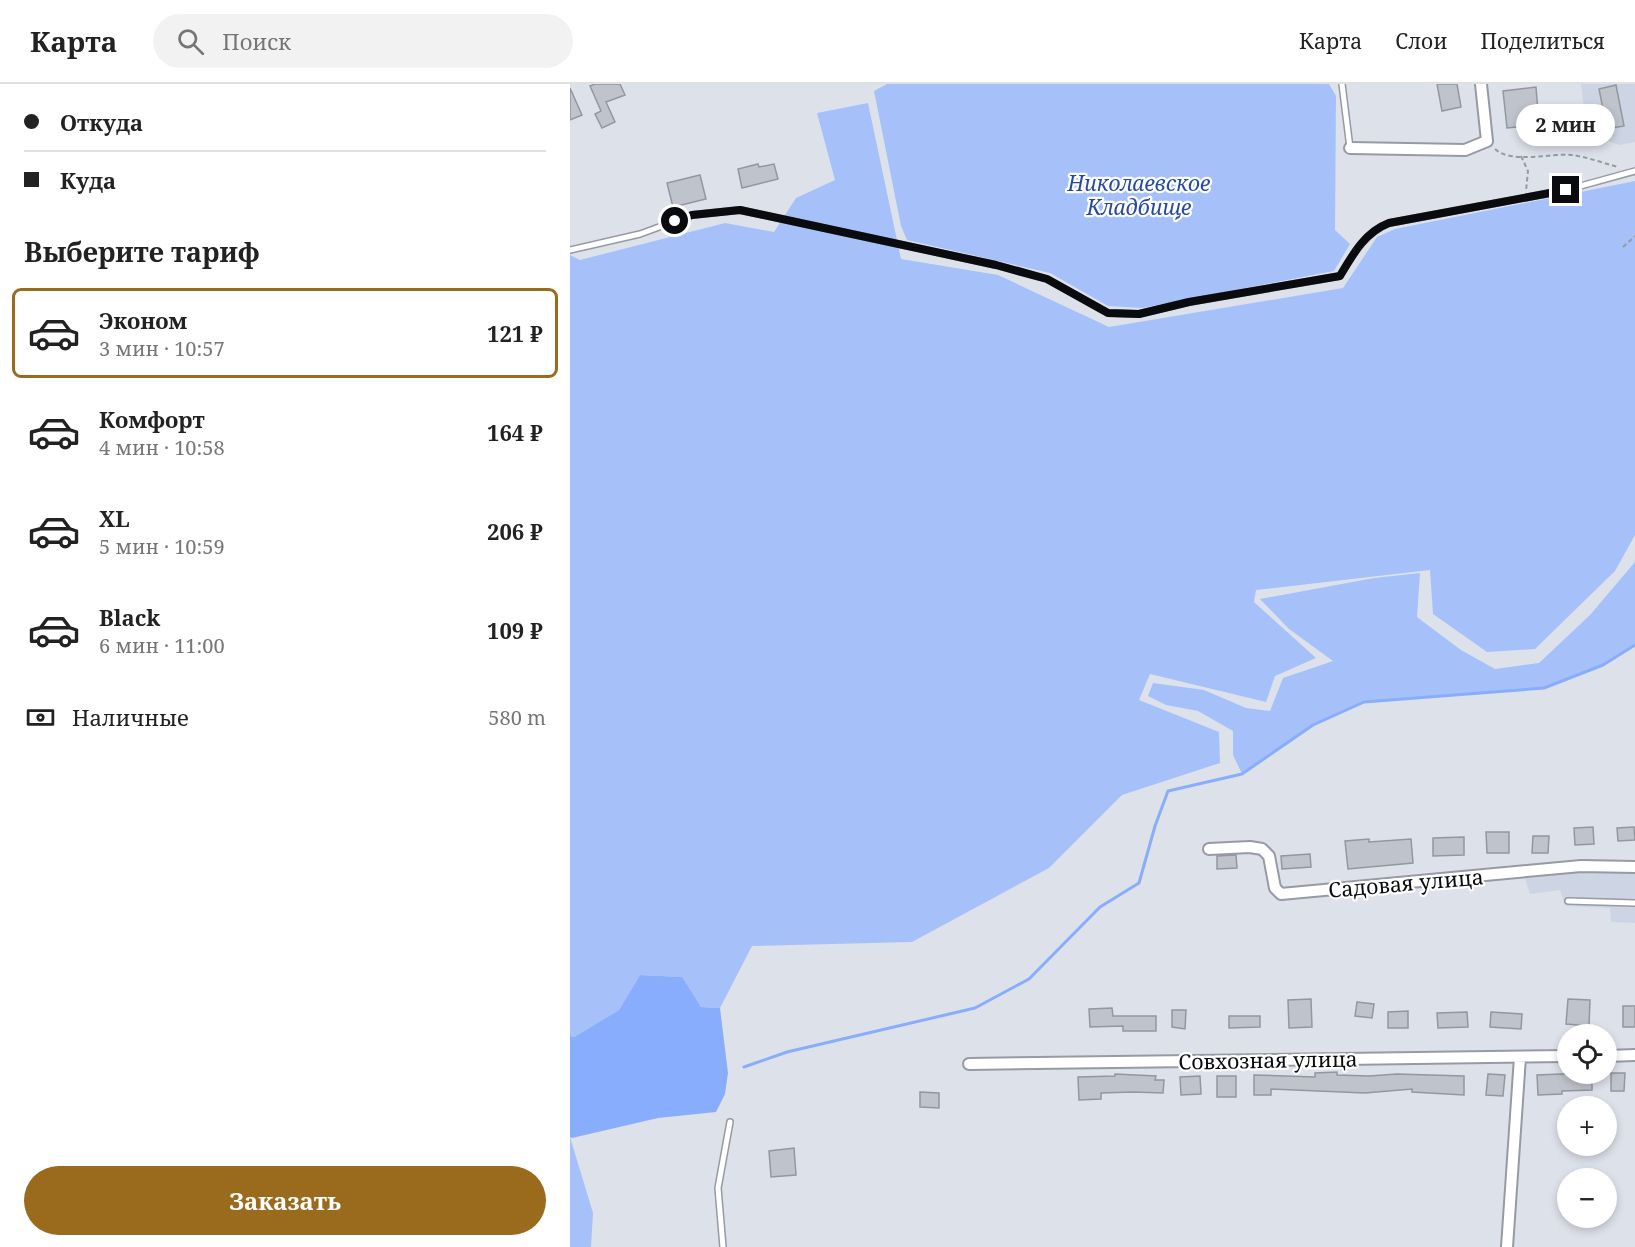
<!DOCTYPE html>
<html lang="ru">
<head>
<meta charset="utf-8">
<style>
	body { margin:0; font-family:"Noto Serif",serif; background:#f2f2f2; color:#222; height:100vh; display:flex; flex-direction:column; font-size:22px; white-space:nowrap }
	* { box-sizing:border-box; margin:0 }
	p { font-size:20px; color:#767676 }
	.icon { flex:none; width:33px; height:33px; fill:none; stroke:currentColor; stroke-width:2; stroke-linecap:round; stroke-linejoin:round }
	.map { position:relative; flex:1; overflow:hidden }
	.panel { display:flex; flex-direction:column; background:#fff; width:570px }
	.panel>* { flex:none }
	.top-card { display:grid; align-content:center; height:132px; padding:0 24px; background:#fff }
	.fabs { position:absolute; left:987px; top:940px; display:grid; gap:12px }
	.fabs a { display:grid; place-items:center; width:60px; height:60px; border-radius:50%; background:#fff; box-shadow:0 3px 9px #0003; font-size:30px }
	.end { position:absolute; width:27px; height:27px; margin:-14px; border:8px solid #0a0b0e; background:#fff; box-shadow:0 0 0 3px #fff }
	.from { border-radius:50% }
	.bubble { position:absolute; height:42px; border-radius:21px; background:#fff; box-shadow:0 3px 9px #0003; font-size:20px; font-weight:700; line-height:42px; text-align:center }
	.top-card b { display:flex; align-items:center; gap:21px; height:57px; font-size:22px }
	.top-card b+b { border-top:2px solid #e0e0e0 }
	.top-card i { width:15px; height:15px; background:#222 }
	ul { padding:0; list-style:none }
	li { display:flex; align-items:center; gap:18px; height:90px; margin:0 12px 9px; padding:0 12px; border:3px solid transparent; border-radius:9px }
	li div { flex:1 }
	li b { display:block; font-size:22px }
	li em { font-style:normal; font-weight:700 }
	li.active { border-color:#9a6a1d }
	li>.icon { width:54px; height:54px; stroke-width:1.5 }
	h2 { padding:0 24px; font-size:27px; line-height:72px }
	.pay { display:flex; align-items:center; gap:15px; height:66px; padding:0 24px; font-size:22px }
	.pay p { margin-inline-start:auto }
	.primary-button { display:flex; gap:12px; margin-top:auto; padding:12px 24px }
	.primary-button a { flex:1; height:69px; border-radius:36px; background:#9a6a1d; color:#fff; font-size:24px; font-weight:700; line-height:69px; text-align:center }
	header { display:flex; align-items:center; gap:36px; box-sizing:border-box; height:84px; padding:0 30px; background:#fff; border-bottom:2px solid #e0e0e0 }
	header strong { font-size:28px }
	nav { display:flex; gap:33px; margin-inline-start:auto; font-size:21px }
	.search { width:420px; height:54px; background:#f2f2f2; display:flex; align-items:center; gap:15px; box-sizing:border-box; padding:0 21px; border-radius:33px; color:#767676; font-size:22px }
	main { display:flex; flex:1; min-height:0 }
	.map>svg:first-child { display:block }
	.built { fill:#cdd4e3 }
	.green { fill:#a6c1fa }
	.water { fill:#89adfd }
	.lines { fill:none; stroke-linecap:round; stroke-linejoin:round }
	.stream { stroke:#89adfd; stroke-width:3 }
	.building { fill:#bfc3cb; stroke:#94979f; stroke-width:1.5 }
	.lane-casing { stroke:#969aa2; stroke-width:8 }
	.street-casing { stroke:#969aa2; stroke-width:14 }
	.path { stroke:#979aa1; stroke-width:2; stroke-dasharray:4.5 3; stroke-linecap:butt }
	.lane { stroke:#fff; stroke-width:5 }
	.street { stroke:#fff; stroke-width:10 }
	.route { stroke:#0a0b0e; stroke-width:8 }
	.labels { text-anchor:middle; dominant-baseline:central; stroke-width:4.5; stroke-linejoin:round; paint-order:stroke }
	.park-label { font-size:21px; font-style:italic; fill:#2649a4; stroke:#fff }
	.street-label { font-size:21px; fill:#0a0b0e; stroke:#fff }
</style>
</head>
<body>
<header>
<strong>Карта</strong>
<div class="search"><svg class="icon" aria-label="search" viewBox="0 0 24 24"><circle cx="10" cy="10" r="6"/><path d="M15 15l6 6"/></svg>Поиск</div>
<nav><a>Карта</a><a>Слои</a><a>Поделиться</a></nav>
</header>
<main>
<section class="panel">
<div class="top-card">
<b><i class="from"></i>Откуда</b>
<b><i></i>Куда</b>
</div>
<h2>Выберите тариф</h2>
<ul>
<li class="active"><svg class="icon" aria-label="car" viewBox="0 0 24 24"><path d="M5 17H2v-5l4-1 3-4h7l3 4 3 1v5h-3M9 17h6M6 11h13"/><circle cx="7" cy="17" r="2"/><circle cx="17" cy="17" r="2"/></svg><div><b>Эконом</b><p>3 мин · 10:57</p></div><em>121 ₽</em></li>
<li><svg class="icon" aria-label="car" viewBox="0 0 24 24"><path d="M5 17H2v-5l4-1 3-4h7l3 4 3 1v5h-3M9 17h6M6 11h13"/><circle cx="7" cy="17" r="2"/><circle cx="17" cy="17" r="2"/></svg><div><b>Комфорт</b><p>4 мин · 10:58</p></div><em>164 ₽</em></li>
<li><svg class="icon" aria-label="car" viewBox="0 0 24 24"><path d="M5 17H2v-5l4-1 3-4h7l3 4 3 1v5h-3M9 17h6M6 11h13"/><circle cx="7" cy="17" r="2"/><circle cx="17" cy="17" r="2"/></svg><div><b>XL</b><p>5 мин · 10:59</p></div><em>206 ₽</em></li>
<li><svg class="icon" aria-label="car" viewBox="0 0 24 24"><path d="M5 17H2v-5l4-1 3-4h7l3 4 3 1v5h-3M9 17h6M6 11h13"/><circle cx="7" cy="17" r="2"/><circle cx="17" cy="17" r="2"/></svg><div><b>Black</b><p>6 мин · 11:00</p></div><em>109 ₽</em></li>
</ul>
<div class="pay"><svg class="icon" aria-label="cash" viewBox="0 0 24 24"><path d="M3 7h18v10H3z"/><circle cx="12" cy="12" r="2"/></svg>Наличные<p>580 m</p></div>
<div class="primary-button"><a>Заказать</a></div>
</section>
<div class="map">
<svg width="1065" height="1163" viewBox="0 0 1065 1163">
	<rect width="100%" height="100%" fill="#dde1ea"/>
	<path class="built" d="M1011,0H1065V58L1049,61L1017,49Z
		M1011,786L1065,787V839L1041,838L1040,824L995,822L990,806L960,810L955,794Z"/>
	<path class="green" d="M317,0H759L766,12L765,146L780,160L764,187L572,224L538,222L480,189L337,156L331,142L304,7Z
		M298,19L331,175L428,191L539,243L773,204L807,153L825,145L1065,97V451L1045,487L965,565L917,568L863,530L860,486L686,506L684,518L746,574L705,592L696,618L580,590L569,616L649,648L650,679L552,711L479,784L342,858L182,862L150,924L131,923L111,893L70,891L49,926L4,953L0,952V171L10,176L155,139L204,148L226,114L265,96L247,29Z
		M1065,478V561L1033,581L974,604L794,618L743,641L672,690L663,671V647L628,627L596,621L578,612L583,599L634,606L676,624L700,627L713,594L763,577L719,545L690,515L804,494L850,489L847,533L891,566L925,585L969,579L1020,531Z
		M0,1053L23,1129L21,1163H0Z"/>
	<path class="water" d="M70,891L112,893L131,923L150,924L158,989L155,1010L146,1028L88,1034L2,1054L0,1053V952L4,953L49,926Z"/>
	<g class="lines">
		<path class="stream" d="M174,983L217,968L405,924L459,895L530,823L569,799L585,742L598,707L672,690L743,641L794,618L974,604L1033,581L1065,561"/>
	</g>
	<path class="building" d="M25,0H50L55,11L36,18L45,38L32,44L25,30L31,27L20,2Z
		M867,0H887L891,23L872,27Z
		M1046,1L1054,42L1037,45L1029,5Z
		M966,3L969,41L937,44L933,7Z
		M0,4L12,31L0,36Z
		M188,80L189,83L204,80L208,95L172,104L168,85Z
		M130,91L136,115L103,123L97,99Z
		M1023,743L1024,760L1005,761L1004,744Z
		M1064,743L1065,756L1048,757L1047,744Z
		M916,748H939V769H917Z
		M963,752H979L978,769H962Z
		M894,753V771L863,772V754Z
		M799,755V758L841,755L843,779L778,785L775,757Z
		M740,770L741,783L712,785L711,772Z
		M666,771L667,784L647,785V772Z
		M741,915L742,943L719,944L718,916Z
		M998,915L1020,916L1019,942L996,940Z
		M787,918L804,920L802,934L785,932Z
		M1053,922H1065V943H1053Z
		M542,924L543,932H586V947H553V942L520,943L519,925Z
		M602,926H616L615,945L602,943Z
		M838,927V944H818V928Z
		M897,928L898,943L868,944L867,929Z
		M921,928L952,930L951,945L920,943Z
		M659,932H690V943L659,944Z
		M767,988V991L799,992L827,990L894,992V1011L842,1008V1005L795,1009L701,1005V1011H684V991L745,993V989Z
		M1041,989H1055L1054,1007H1041Z
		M545,990L586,992L585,996H594L593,1009L563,1008L531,1009V1015L509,1016L508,993L545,992Z
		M918,990L935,991L933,1012L916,1011Z
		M991,990H1022V1006L992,1007V1010L968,1011L967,991Z
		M630,992L631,1010L611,1011L610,993Z
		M647,992H666V1013H647Z
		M350,1008L369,1009V1024L350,1023Z
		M224,1064L226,1091L201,1093L199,1067Z"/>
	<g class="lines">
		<defs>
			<path id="lane" d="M772,0L780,64
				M0,166L70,150L122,131L170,126L426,181L477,195L538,229L569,230L619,218L770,192C783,170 795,149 819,139L996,106L1065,87
				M998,817L1065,819
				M153,1163L148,1104L160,1038"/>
			<path id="street" d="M780,64L895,66L917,57L911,0
				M639,765L680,763L692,765L699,772L705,804L711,810L1011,782L1065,783
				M1036,972L1065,971
				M399,980L998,972
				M937,1163L950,973"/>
		</defs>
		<use href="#lane" class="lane-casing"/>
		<use href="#street" class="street-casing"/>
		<path class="path" d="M925,65C941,80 981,69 1002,71C1017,73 1033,79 1048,83
			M951,72L958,87L956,107
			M1053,163L1065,152"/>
		<use href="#lane" class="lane"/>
		<use href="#street" class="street"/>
	</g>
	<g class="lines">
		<path class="route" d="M105,137L122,131L170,126L254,144L426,181L477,195L538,229L569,230L619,218L770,192C783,170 795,148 819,139L996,106"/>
	</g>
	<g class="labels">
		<g class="park-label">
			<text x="569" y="99">Николаевское<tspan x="569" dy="24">Кладбище</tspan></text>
		</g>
		<g class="street-label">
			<text transform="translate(836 799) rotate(-5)">Садовая улица</text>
			<text transform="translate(698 976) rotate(-1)">Совхозная улица</text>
		</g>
	</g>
</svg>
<div class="fabs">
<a><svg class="icon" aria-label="locate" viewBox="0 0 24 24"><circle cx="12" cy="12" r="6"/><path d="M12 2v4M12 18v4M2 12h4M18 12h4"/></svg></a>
<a>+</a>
<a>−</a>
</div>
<i class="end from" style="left:105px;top:137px"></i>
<i class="end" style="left:996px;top:106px"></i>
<div class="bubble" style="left:946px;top:20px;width:99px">2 мин</div>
</div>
</main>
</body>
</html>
